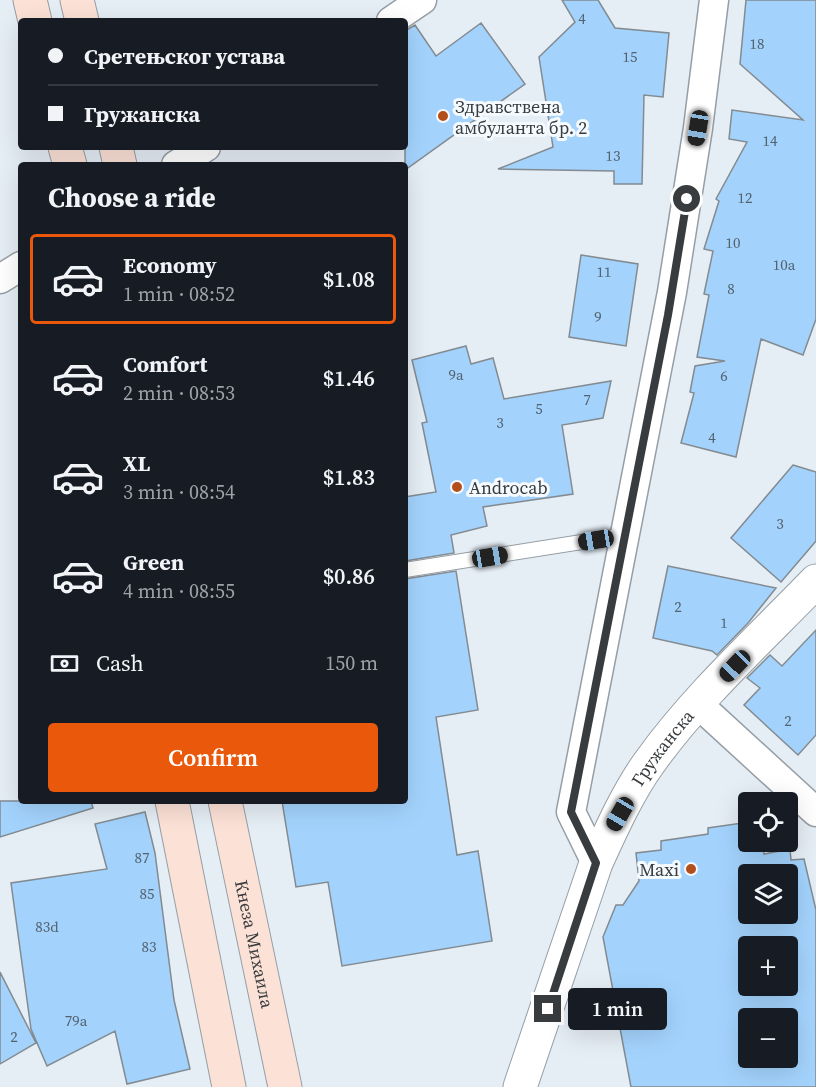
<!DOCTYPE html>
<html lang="en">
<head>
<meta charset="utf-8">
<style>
	body { margin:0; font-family:"Source Serif 4",serif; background:#242831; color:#f1f3f6; height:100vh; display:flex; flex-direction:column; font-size:22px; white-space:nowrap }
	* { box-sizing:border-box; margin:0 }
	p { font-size:20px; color:#9ea1a6 }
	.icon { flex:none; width:33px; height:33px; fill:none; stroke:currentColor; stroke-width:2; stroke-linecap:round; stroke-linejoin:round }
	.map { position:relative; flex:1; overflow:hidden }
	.drawer { position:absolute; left:18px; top:162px; width:390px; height:642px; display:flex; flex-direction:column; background:#171b24; border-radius:6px; box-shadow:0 6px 24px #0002 }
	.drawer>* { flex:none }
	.hud { position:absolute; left:18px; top:18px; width:390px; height:132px; border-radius:6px; box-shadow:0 6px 24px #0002; display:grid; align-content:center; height:132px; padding:0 30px; background:#171b24 }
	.controls { position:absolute; left:738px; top:792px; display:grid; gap:12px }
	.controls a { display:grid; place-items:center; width:60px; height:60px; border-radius:6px; background:#171b24; box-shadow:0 6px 24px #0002; font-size:30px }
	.end { position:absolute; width:27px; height:27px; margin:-14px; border:8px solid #383c3e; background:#fff; box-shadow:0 0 0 3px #fff }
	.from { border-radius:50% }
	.bubble { position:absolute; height:42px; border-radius:6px; background:#171b24; box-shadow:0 6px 24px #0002; font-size:20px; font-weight:600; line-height:42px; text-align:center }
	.car { position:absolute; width:18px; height:36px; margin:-18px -9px; border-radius:8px; box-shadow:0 0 4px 2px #0007; background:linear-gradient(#222 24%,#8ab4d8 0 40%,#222 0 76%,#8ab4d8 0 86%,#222 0) }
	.hud b { display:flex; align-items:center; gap:21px; height:57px; font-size:22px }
	.hud b+b { border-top:2px solid #363941 }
	.hud i { width:15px; height:15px; background:#f1f3f6 }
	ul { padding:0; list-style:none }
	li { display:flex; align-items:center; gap:18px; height:90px; margin:0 12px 9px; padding:0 18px; border:3px solid transparent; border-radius:6px }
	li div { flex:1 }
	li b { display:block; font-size:22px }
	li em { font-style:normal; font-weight:600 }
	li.selected { border-color:#ea580c }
	li>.icon { width:54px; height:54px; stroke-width:1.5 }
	h2 { padding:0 30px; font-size:27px; line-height:72px }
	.pay { display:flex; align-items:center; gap:15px; height:66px; padding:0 30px; font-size:22px }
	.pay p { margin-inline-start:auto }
	.cta { display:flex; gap:12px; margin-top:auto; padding:12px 30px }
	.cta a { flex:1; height:69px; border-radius:6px; background:#ea580c; color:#fff; font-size:24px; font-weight:600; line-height:69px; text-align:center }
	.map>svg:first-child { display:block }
	.building { fill:#a3d3fd; stroke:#838b91; stroke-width:1.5; fill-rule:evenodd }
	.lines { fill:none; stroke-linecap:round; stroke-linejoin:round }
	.service-casing { stroke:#969ea5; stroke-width:16 }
	.minor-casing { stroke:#969ea5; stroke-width:31 }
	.tertiary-casing { stroke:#969ea5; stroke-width:35 }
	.secondary-casing { stroke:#969ea5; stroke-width:35 }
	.service { stroke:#fff; stroke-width:14 }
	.minor { stroke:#fff; stroke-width:28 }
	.tertiary { stroke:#fff; stroke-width:33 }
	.secondary { stroke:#fce1d6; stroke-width:33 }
	.route { stroke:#383c3e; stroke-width:8 }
	.poi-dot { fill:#b34f1b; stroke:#f5fafe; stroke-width:2 }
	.labels { text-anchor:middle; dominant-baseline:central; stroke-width:6; stroke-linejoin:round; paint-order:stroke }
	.number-label { font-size:15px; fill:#53626e }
	.poi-label { font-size:18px; fill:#383c3e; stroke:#f5fafe; text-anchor:start }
	.street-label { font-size:18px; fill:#383c3e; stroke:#f5fafe }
</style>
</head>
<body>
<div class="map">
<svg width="816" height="1087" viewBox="0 0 816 1087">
	<rect width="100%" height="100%" fill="#e5edf5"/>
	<path class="building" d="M562,0H598L615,28L669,33L663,97L644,95L642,184H614V171L498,169L553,147L539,57L575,22Z
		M746,0H816V319L803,355L761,339L736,457L681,443L694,393L690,392L695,366L725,361L697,357L709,295L704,294L713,251L704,249L719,201L716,199L747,142L729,139L732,110L803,120L740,64Z
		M481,23L525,84L405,170V31L415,25L436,56Z
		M581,255L638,264L626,346L569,337Z
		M466,346L471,364L493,358L504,399L611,381L603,418L562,425L573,494L483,507L487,526L451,535L454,553L405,561V497L436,492L422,423L427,422L412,360Z
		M793,465L816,472V541L781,582L731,538Z
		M668,566L776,588L748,623L717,655L712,651L653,638Z
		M456,571L478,710L436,717L457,855L478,851L492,941L342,966L328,882L296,887L282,801H405V579Z
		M816,630V735L798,755L744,705L760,688L747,678L770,655L782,666Z
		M0,801H91L93,808L0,837Z
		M145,812L155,853L174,1000L190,1069L127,1084L115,1031L47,1066L31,1029L11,883L107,869L95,824Z
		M742,823L743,834H748V842H763L764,854L790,849L791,860L804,859L816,910V1087H631L603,937L616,905H623L639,881L636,853L661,850V841L708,834V828ZM748,874H788V914H748ZM748,946H788V986H748ZM748,1018H788V1058H748Z
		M0,972L36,1043L0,1064Z"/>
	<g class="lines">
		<defs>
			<path id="service" d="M405,570L626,535"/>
			<path id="minor" d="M391,21L422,0
				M176,165L206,147
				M0,279L21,266
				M698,704L816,812
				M596,863L571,812L672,292L698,128L714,0"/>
			<g id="tertiary">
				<path id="s1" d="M520,1087L596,863C611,830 628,792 649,763C696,697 760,639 816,581"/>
			</g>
			<g id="secondary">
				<path d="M30,0L35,21"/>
				<path d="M77,0L82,21"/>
				<path d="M65,147L70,165"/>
				<path d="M116,147L120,165"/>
				<path d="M172,801L229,1087"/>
				<path id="s2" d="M225,801L285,1087"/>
			</g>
		</defs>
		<use href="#service" class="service-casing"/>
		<use href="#minor" class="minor-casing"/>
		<use href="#tertiary" class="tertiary-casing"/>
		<use href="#secondary" class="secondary-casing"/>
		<use href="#service" class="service"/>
		<use href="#minor" class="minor"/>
		<use href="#tertiary" class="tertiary"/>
		<use href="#secondary" class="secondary"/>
	</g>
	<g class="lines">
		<path class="route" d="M548,1009L596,863L571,812L668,315L687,199"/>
	</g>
	<g class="poi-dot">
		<circle cx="443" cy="116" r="6"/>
		<circle cx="457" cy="487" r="6"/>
		<circle cx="691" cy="869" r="6"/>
	</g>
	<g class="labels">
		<g class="number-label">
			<text x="582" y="18">4</text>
			<text x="757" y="43">18</text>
			<text x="630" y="56">15</text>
			<text x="770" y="140">14</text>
			<text x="613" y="155">13</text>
			<text x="745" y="197">12</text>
			<text x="733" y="242">10</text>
			<text x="784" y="264">10a</text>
			<text x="604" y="271">11</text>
			<text x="731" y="288">8</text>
			<text x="598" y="316">9</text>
			<text x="456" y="374">9a</text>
			<text x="724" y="375">6</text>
			<text x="587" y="399">7</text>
			<text x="539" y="408">5</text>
			<text x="500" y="422">3</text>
			<text x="712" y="437">4</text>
			<text x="780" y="523">3</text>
			<text x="678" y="606">2</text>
			<text x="724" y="622">1</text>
			<text x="788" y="720">2</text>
			<text x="142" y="857">87</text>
			<text x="147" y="893">85</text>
			<text x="47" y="926">83d</text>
			<text x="149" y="946">83</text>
			<text x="76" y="1020">79a</text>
			<text x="14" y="1036">2</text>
		</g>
		<g class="poi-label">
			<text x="455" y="106">Здравствена<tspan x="455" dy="21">амбуланта бр. 2</tspan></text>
			<text x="469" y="487">Androcab</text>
			<text x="679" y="869" text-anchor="end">Maxi</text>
		</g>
		<g class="street-label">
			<text stroke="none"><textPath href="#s1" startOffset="370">Гружанска</textPath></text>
			<text stroke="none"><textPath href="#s2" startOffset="146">Кнеза Михаила</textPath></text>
		</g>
	</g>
</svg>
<div class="controls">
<a><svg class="icon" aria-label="locate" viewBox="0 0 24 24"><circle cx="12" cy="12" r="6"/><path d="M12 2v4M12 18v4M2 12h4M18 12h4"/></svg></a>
<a><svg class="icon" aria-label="layers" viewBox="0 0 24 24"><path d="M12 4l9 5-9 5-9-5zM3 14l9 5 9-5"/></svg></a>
<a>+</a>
<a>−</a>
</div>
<i class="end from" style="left:687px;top:199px"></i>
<i class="end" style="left:548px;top:1009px"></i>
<div class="bubble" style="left:568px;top:988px;width:99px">1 min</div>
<i class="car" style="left:698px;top:128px;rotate:189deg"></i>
<i class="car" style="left:596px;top:540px;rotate:261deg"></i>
<i class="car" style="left:490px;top:557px;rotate:81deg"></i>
<i class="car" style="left:735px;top:666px;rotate:224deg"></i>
<i class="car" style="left:620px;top:814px;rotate:210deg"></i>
<div class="hud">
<b><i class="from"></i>Сретењског устава</b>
<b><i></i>Гружанска</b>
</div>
<section class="drawer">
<h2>Choose a ride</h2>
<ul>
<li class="selected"><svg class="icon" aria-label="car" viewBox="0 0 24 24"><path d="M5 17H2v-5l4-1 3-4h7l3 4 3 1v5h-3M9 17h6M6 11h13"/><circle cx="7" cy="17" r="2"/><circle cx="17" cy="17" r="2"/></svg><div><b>Economy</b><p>1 min · 08:52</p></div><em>$1.08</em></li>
<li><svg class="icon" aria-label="car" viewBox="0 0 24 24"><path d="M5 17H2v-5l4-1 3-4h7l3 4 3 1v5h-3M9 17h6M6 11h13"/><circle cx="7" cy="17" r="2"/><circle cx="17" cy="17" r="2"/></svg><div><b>Comfort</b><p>2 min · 08:53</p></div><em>$1.46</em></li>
<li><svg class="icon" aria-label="car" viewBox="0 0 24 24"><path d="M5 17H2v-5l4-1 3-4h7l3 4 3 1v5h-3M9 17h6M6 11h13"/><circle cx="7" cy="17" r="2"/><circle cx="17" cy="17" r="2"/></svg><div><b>XL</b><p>3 min · 08:54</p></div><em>$1.83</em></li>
<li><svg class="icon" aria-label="car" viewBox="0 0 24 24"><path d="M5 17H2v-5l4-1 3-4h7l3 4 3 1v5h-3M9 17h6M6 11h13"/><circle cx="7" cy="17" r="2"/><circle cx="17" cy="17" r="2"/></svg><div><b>Green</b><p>4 min · 08:55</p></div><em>$0.86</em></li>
</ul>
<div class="pay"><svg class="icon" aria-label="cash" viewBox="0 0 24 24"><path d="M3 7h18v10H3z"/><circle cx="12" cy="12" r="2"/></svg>Cash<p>150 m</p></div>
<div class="cta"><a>Confirm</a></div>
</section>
</div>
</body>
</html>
